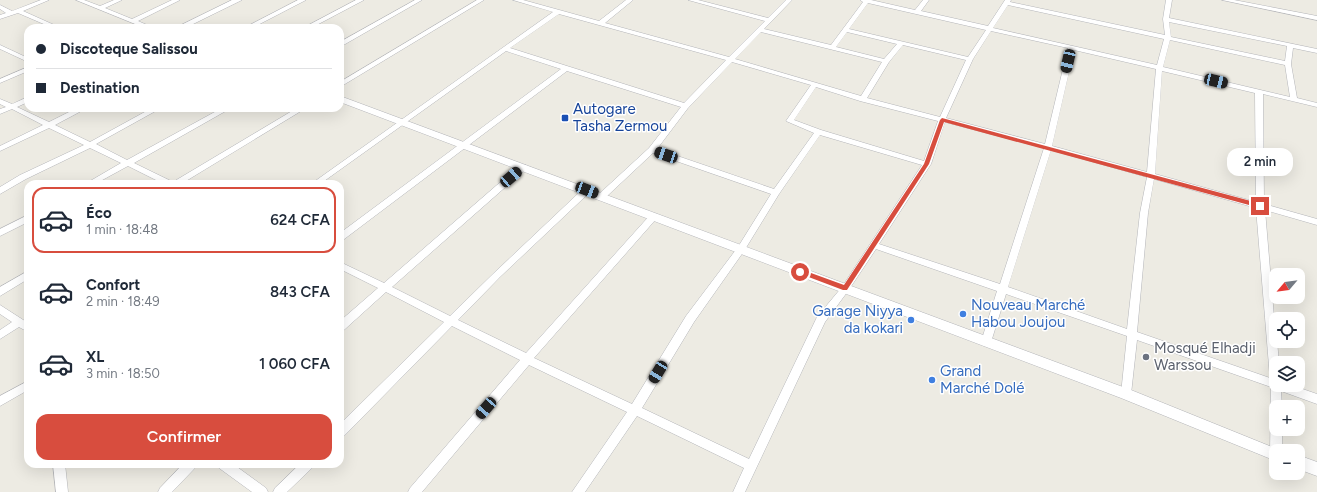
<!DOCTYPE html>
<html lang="fr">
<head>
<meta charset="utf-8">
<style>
	body { margin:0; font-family:Figtree,sans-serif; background:#f2f2f3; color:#1f2937; height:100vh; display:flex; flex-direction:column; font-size:15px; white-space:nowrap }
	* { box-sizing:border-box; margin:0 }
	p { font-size:13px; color:#747a83 }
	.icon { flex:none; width:22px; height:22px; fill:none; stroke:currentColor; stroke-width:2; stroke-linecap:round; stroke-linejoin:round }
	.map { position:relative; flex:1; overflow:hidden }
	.side { position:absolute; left:24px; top:180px; width:320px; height:288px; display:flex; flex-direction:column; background:#fff; border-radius:12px; box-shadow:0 4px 16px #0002 }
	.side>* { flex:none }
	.top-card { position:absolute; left:24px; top:24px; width:320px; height:88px; border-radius:12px; box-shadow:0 4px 16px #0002; display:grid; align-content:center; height:88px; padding:0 12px; background:#fff }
	.needle { width:26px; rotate:241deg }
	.fabs { position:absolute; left:1269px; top:268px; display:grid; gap:8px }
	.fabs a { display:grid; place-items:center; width:36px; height:36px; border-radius:8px; background:#fff; box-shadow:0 4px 16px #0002; font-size:20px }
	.end { position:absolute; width:18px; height:18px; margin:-9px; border:5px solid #d84d3e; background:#fff; box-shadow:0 0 0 2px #fff }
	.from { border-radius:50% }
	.bubble { position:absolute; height:28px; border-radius:12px; background:#fff; box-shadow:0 4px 16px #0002; font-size:13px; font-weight:600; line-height:28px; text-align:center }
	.car { position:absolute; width:12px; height:24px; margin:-12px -6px; border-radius:5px; box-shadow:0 0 3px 1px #0007; background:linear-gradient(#222 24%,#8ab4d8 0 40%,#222 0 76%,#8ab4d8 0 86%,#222 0) }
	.top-card b { display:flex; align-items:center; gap:14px; height:38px; font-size:15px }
	.top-card b+b { border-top:1px solid #e0e1e3 }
	.top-card i { width:10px; height:10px; background:#1f2937 }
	ul { padding:7px 0 0; list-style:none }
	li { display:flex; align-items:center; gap:12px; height:66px; margin:0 8px 6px; padding:0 4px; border:2px solid transparent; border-radius:12px }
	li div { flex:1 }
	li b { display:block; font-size:15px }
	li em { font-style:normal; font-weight:600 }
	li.selected { border-color:#d84d3e }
	li>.icon { width:36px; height:36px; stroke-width:1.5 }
	.button { display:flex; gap:8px; margin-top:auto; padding:8px 12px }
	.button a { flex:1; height:46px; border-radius:12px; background:#d84d3e; color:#fff; font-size:16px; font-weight:600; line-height:46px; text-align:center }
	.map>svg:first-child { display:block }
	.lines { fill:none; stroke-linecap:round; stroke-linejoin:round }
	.minor-casing { stroke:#b4b5b9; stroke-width:1 }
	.tertiary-casing { stroke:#b4b5b9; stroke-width:1 }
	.minor { fill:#fff; fill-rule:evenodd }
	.tertiary { fill:#fff; fill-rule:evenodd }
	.route { fill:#d84d3e }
	.transit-dot { fill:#1a4fb4; stroke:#fff; stroke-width:1.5 }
	.shop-dot { fill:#3f7fe0; stroke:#fff; stroke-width:1.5 }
	.worship-dot { fill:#6b7280; stroke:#fff; stroke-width:1.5 }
	.labels { text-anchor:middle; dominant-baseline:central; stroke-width:3; stroke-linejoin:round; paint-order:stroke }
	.transit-label { font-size:15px; fill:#164399; stroke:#fff; text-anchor:start }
	.shop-label { font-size:15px; fill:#366cbe; stroke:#fff; text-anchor:start }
	.worship-label { font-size:15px; fill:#5b616d; stroke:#fff; text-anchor:start }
</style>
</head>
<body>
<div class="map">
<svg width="1317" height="492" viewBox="0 0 1317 492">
	<rect width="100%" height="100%" fill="#edebe3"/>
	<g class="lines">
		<defs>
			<path id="minor" d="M41,0H49L23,11L61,28H53L18,13L0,19V15L6,13L0,9V5L12,11Z
				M76,0H84L100,6L114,0H122L105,8L132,19L172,0H180L138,21L154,28H145Z
				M298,0H306L252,28H244Z
				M356,0H364L311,28H303Z
				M415,0H422L340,47V42Z
				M477,0H484L340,87V82Z
				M513,0H523L599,21L626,0H633L605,23L729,57L765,21L688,0H698L768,18L786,0H792L764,29L831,45L863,2L860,0H871L915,10L923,0H929L921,11L988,26L1005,0H1011L1010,2L1165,35L1163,19L1166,0H1172L1169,18L1317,49V53L1293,48L1291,64L1297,98L1317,103V107L1263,94L1264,204L1317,219V225L1265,210L1276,341H1277L1279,363H1276V385H1291L1317,394V404L1281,391L1282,407H1276V429H1282V451H1276V459L1272,458L1270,454L1271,387L1137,340L1131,394L1130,397L1126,399L1122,397L1121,394L1127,336L1006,294L991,342L990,345L986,346L982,345L981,342L997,291L876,249L848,291L825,322L745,492H733L744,468L637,416L585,492H572L627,412L529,365L422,492H408L410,488L520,360L452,326L344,436L340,437V424L444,322L386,292L344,330L340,331V321L378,288L340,269V262L384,283L520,165H526L527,167L526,169L392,287L450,316L494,273L584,188H590L591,190L590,192L500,277L458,320L526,353L651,214H657L658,216L657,218L534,358L632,404L686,316L738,247L771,194L653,153L605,198H599L598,196L599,194L649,148L681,107L567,71L343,240L340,241V233L561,69L506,51L320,184H311L553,12ZM868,3L986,30L968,57L849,29ZM1008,5L1164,39L1157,65L993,28ZM559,14L726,60L684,103L510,48ZM1169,22L1287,46L1285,61L1171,37ZM991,31L1068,48L1045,144L946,118L973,59ZM761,32L882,62L861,96L735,59ZM847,32L897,44L884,59L836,47ZM1170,40L1285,65L1290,97L1163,67ZM903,45L966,60L940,117L867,98L889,62ZM1074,50L1156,69L1147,172L1052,146ZM732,62L811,85L786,121L814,133L774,189L657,149L688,108ZM1162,71L1255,93L1256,202L1155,174ZM816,87L860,101L938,121L924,161L821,130L794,120ZM945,122L1044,148L1000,284L879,244L931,164ZM820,135L922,165L842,287L817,317L749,459L642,408L694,322L744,251L779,194ZM1051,150L1147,177L1140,213L1127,329L1008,287ZM1154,179L1256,208L1270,378L1137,332L1148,213Z
				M1222,0H1234L1317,16V20Z
				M0,45L28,58V62L0,49Z
				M28,67V71L0,83V79Z
				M28,97V102L17,107L49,122L77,108H87L55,125L90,142L152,108H161L96,144L127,160L222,108H231L134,163L173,182L297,108H306L181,184H164L128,166L95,184H85L121,163L90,148L26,179L0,194V187L20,175L84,145L49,128L0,151V146L43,125L12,109L0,114V109L6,107L0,104V99L12,104Z
				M28,215V222L0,236V229Z
				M28,271V279L0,296V287Z
				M0,305L28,323V332L19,327L0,339V330L12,322L0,314Z
				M28,381V390L0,406V396Z
				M53,464H65L68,492H56Z
				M183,464H197L195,468L172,492H158L160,488Z
				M217,464H233L266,488L268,492H252L219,468Z
				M300,464H314L312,468L287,492H273L275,488Z"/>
			<path id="tertiary" d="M232,0H242L185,28H175Z
				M340,96L1131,390L1282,451H1276V460L1271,459L1121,398L340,102Z
				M1298,455L1317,462V476L1298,469Z"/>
		</defs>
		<use href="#minor" class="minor-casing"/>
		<use href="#tertiary" class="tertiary-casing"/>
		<use href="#minor" class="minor"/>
		<use href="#tertiary" class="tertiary"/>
	</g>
	<path class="route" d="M942,118L1262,204L1263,206L1260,208L944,122L929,164L847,290H843L798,273V270L800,269L844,285L924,164L940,120Z"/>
	<rect class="transit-dot" x="561" y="114" width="8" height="8" rx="2"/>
	<g class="shop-dot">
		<circle cx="963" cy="314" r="4"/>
		<circle cx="911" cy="320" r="4"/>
		<circle cx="932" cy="380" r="4"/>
	</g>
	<circle class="worship-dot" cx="1146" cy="357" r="4"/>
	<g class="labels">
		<g class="transit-label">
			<text x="573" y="109">Autogare<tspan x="573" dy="17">Tasha Zermou</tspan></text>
		</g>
		<g class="shop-label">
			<text x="971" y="305">Nouveau Marché<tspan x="971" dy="17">Habou Joujou</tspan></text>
			<text x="903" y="311" text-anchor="end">Garage Niyya<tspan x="903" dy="17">da kokari</tspan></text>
			<text x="940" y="371">Grand<tspan x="940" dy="17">Marché Dolé</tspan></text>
		</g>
		<g class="worship-label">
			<text x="1154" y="348">Mosqué Elhadji<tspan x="1154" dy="17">Warssou</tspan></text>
		</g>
	</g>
</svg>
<div class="fabs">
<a><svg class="needle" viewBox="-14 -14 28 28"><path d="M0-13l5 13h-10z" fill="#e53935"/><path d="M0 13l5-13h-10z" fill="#747a83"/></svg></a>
<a><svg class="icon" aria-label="locate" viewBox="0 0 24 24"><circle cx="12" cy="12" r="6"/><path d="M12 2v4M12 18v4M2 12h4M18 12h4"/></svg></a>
<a><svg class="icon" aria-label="layers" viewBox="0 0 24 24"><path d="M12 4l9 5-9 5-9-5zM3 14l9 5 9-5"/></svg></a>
<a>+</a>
<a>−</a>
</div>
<i class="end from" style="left:800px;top:272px"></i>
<i class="end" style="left:1260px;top:206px"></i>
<div class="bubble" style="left:1227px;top:148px;width:66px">2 min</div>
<i class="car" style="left:1068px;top:61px;rotate:193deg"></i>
<i class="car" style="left:1216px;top:81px;rotate:103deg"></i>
<i class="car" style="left:666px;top:155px;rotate:289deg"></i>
<i class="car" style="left:511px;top:177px;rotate:49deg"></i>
<i class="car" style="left:587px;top:190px;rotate:111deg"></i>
<i class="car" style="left:658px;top:372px;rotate:211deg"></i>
<i class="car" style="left:486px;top:408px;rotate:221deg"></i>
<div class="top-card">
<b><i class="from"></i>Discoteque Salissou</b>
<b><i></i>Destination</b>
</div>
<section class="side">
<ul>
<li class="selected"><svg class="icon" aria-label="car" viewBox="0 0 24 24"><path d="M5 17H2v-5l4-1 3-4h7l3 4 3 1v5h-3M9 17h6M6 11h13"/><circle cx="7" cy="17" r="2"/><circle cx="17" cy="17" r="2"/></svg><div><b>Éco</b><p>1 min · 18:48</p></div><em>624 CFA</em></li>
<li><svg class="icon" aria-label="car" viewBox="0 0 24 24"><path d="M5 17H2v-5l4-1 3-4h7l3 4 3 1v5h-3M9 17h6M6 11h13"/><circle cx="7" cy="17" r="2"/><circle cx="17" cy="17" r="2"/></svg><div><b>Confort</b><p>2 min · 18:49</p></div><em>843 CFA</em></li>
<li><svg class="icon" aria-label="car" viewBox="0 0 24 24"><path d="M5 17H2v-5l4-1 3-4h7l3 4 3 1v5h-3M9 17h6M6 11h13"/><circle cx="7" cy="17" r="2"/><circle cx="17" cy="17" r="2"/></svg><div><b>XL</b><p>3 min · 18:50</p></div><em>1 060 CFA</em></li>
</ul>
<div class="button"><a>Confirmer</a></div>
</section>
</div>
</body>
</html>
